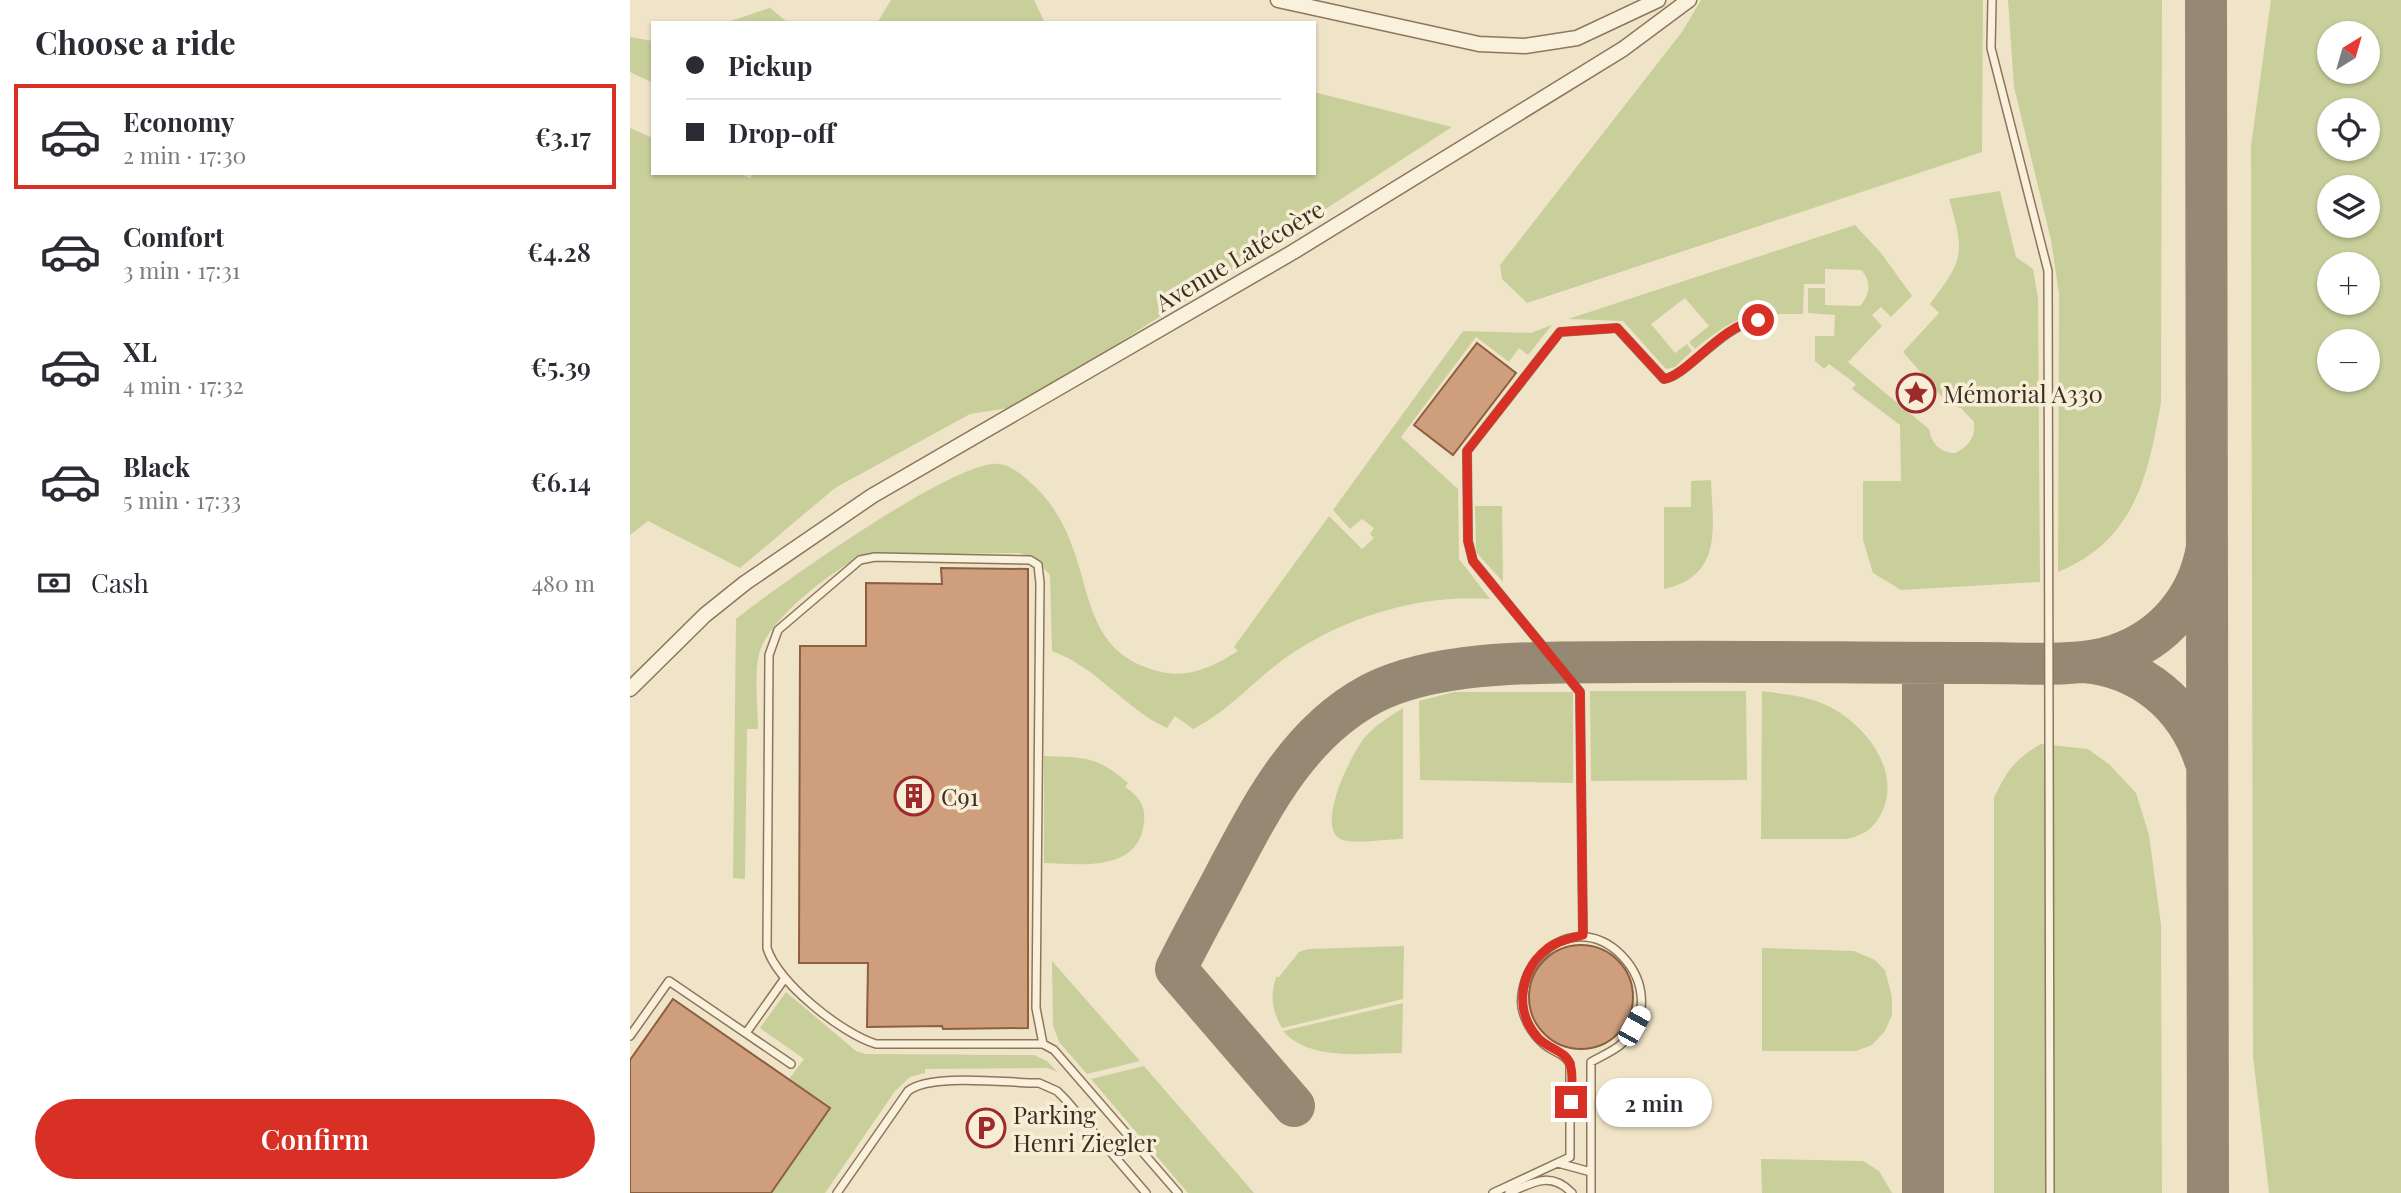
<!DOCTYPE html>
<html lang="en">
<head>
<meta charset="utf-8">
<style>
	body { margin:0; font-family:"Playfair Display",serif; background:#f2f2f3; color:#2b2b33; height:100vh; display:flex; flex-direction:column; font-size:26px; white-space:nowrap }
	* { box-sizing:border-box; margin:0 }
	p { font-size:23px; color:#7c7c81 }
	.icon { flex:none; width:38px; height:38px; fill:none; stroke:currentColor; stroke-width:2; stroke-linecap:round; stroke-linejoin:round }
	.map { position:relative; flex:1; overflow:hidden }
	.drawer { display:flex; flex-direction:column; background:#fff; width:630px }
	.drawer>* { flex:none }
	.banner { position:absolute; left:21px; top:21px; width:665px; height:154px; border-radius:0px; box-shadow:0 2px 5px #0004; display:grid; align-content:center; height:154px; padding:0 35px; background:#fff }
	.needle { width:46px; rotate:37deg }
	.controls { position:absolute; left:1687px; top:21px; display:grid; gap:14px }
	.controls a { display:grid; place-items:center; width:63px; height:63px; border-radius:50%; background:#fff; box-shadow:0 2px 5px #0004; font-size:35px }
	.end { position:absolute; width:32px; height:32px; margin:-16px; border:9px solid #d93025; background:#fff; box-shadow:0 0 0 4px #fff }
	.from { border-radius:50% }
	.bubble { position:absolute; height:49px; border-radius:24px; background:#fff; box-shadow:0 2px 5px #0004; font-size:23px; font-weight:600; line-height:49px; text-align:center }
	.car { position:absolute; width:21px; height:42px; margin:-21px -10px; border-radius:9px; box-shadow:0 0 5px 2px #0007; background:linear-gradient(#fff 24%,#345 0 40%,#fff 0 76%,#345 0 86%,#fff 0) }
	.banner b { display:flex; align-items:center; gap:24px; height:66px; font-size:26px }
	.banner b+b { border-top:2px solid #e1e1e2 }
	.banner i { width:18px; height:18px; background:#2b2b33 }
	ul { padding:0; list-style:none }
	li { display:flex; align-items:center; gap:21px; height:105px; margin:0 14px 10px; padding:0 21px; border:4px solid transparent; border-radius:0px }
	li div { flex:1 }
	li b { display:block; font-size:26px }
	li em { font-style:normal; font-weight:600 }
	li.current { border-color:#d93025 }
	li>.icon { width:63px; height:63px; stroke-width:1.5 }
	h2 { padding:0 35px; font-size:32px; line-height:84px }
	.pay { display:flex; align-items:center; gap:18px; height:77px; padding:0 35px; font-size:26px }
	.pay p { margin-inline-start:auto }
	.primary-button { display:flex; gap:14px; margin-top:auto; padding:14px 35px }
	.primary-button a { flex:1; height:80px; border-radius:42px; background:#d93025; color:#fff; font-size:28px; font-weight:600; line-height:80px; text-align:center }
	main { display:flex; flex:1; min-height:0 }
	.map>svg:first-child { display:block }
	.green { fill:#c9cf9b; fill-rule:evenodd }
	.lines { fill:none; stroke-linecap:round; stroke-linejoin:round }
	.taxiway { stroke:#968974; stroke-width:42 }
	.building { fill:#cf9f7d; stroke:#8d5f41; stroke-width:2 }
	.lane-casing { stroke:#8d765c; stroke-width:10 }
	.street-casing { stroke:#8d765c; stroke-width:17 }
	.lane { stroke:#faf1dc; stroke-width:7 }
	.street { stroke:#faf1dc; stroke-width:14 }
	.route { stroke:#d93025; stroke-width:9 }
	.labels { text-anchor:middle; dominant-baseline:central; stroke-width:7; stroke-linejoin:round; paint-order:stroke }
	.street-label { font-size:24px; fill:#3d2e20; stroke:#f7eed8 }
	.poi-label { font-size:24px; fill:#3d2e20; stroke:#f7eed8; text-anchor:start }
</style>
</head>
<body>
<main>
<section class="drawer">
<h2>Choose a ride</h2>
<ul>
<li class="current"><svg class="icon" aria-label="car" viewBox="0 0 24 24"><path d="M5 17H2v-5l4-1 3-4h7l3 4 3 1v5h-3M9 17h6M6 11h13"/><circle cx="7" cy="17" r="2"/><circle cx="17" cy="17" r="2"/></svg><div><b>Economy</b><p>2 min · 17:30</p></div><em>€3.17</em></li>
<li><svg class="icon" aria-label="car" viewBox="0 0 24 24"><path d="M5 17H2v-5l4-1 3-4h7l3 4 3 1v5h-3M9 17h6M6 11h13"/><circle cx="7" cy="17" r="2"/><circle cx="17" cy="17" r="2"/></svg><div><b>Comfort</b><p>3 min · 17:31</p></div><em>€4.28</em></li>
<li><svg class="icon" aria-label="car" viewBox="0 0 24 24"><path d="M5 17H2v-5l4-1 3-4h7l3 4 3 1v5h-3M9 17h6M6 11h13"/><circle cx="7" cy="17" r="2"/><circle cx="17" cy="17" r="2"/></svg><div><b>XL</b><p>4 min · 17:32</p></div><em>€5.39</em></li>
<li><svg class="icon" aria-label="car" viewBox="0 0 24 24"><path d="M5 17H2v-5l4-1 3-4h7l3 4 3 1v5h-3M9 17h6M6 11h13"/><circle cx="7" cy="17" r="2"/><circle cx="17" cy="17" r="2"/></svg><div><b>Black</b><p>5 min · 17:33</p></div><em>€6.14</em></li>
</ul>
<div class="pay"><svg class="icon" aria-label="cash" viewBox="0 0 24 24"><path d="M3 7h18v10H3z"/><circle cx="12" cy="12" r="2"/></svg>Cash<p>480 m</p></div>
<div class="primary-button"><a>Confirm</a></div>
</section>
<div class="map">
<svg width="1771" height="1193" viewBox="0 0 1771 1193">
	<rect width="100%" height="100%" fill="#f0e4c8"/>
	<path class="green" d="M261,0H404L415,23H247Z
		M1071,0H1353L1352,152L897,303L872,279L870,265L1052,32Z
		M1378,0H1532L1531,402C1518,477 1505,540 1428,572L1429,294L1421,240L1384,87Z
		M1641,0H1771V1193H1639L1623,1056L1621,146ZM1699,33H1738V72H1699ZM1699,110H1738V149H1699ZM1699,187H1738V226H1699ZM1699,264H1738V303H1699ZM1699,341H1738V380H1699Z
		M139,7L158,23H95L139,8Z
		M0,37L23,41V83L0,72Z
		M684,92L822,127L392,406L340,414L205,488L110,568L18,521L0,535V128L23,138V173H107L120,178L123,173H684Z
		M1370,191L1386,257L1403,269L1408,298L1410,582L1271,590L1243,573L1233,540V481H1271L1270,425L1222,389L1226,384L1199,364L1194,369L1185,361V336H1204L1205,315L1178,313V288H1195V305L1230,306C1240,295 1242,281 1231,270L1195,269V284H1174L1173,314C1116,314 1110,313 1065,349L1059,342L1079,326L1055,298L1021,324L1045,353L1057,344L1062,351L1045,367L1036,369L993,321L938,319L1225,225L1251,253L1282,296L1261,317L1251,307L1242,315L1252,326L1218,362L1299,429C1301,443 1310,453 1325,453C1338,447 1346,437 1344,422L1331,408L1319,405L1273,352L1309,313L1300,304C1334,259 1335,253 1319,199Z
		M922,325L898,355L889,348L879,362L846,337L771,437L828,489L829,559L860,599C792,594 718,616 661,654C627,677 600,711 563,729L545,716L537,728C494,708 468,668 422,651L420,575L404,558L389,553L233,555C202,571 138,619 129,654C124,674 128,708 128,729H117L115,879L103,878L106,619C145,588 329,456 370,464C382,466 392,475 401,483C423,502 436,527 445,554C462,605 464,652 524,670C556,680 581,668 608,651L604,647L699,516L732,549L744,538L740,534L744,528L732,519L720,529L703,510L833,331L901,333Z
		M1081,480C1083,528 1093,576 1034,589V507H1061V481Z
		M845,506H872L873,582L846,552Z
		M960,691H1116L1117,780L961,781Z
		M1132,691C1159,695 1185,696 1209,712C1242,734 1272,776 1250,816C1242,830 1232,836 1216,839H1131Z
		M824,692H943V783L790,780L789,701Z
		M773,708V839C758,839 727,844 713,840C682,831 723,748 738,734C747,724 761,716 773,708Z
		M1411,744L1458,749L1480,765L1506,793L1519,835L1531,925L1532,1193H1364V798C1377,770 1385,759 1411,744Z
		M414,756C454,758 466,755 498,783L495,787C509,796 516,806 514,823C508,873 450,864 414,863Z
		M774,946L773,999L652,1028C642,1011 640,996 646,977H649L669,952L678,949Z
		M1132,948L1224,951L1245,960L1255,970L1262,997V1015L1255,1031L1242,1045L1226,1051H1132Z
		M422,961L510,1061L457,1074L429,1042L423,1025Z
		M156,992L226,1051L235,1054L404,1055L417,1061L428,1072L417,1068L295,1069V1073L280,1077L265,1091L195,1193H141L200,1108L159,1079L174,1059L130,1028Z
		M773,1003L772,1053C735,1053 680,1062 653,1031Z
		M514,1066L624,1193H558L461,1079Z
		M1131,1159L1233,1161L1249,1171L1262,1193H1132Z"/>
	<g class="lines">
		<path class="taxiway" d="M1576,0L1578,1193
			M1454,662C1512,667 1557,705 1575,760
			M664,1106L546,969C562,936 581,903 598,870C634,802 670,732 741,694C812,657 927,663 1006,662C1118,661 1230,663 1343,663C1386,662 1445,669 1486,655C1535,639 1569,597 1577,547
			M1293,1193V663"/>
	</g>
	<path class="building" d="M847,343L886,373L823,455L784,425Z
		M311,568L398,569V1028L313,1029L312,1026L237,1027L238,963H169L170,646H236V583L312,584Z
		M899 997a52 52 0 1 1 104 0a52 52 0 1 1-104 0Z
		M43,999L200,1108L141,1193H0V1060Z"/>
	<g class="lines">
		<defs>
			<path id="lane" d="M1362,0L1361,48L1418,271L1420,1193
				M953,935L950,692L843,561L838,541L837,451L930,332L987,328L1034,379C1057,376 1092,325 1128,320
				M116,1033L155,978
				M0,1036L39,981L161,1064
				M413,1044L406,1008L410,583L408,565L400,560L245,557L230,560L148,630L139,655L137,948C147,982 212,1034 246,1044H413L424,1050L548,1193
				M928,1163L961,1172
				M207,1193L278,1091C301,1073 377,1083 409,1083L427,1091L436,1100L516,1193
				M863,1193L940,1157V1064C934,1053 925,1053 915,1045C906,1038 898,1026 894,1015C888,1000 894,978 903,965C960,886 1055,993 989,1046C981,1052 970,1057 961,1062V1193
				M879,1193C903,1182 921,1171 942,1193"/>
			<path id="street" d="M648,0L849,44L895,46L947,38L1028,0
				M0,689L75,615L115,583L242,496L663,252L993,49L1059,0"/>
		</defs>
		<use href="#lane" class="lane-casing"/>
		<use href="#street" class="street-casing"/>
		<use href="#lane" class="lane"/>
		<use href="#street" class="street"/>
	</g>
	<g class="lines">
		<path class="route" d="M941,1102C941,1090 944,1075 940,1064C936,1051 917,1048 908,1038C884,1011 889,970 918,948C928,941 941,938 953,935L950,692L843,561L838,541L837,451L930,332L987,328L1034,379C1057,376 1092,324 1128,320"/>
	</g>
	<defs>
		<symbol id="sight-ring" viewBox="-11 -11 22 22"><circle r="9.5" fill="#f7eed8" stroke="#9e2a2b" stroke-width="1.5"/><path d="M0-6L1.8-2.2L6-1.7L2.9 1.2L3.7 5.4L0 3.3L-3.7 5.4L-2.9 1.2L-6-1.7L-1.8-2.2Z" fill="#9e2a2b"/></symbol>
		<symbol id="building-ring" viewBox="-11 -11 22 22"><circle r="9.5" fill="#f7eed8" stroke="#9e2a2b" stroke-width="1.5"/><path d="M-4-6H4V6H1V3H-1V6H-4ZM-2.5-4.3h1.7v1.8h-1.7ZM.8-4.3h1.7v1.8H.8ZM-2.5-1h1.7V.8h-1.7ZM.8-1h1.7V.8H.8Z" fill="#9e2a2b"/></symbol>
		<symbol id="parking-ring" viewBox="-11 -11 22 22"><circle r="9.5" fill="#f7eed8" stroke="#9e2a2b" stroke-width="1.5"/><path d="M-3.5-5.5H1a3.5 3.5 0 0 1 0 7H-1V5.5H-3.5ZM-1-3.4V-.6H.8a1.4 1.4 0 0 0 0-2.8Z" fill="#9e2a2b"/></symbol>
	</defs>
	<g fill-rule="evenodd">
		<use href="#sight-ring" x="1264" y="371" width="44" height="44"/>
		<use href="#building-ring" x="262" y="774" width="44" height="44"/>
		<use href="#parking-ring" x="334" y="1106" width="44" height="44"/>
	</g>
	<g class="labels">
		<g class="street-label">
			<text transform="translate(609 255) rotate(-31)">Avenue Latécoère</text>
		</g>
		<g class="poi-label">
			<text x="1313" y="393">Mémorial A330</text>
			<text x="311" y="796">C91</text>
			<text x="383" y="1114">Parking<tspan x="383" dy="28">Henri Ziegler</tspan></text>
		</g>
	</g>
</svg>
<div class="controls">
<a><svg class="needle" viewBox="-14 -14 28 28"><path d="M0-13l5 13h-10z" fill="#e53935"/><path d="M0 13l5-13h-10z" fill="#7c7c81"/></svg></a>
<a><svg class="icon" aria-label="locate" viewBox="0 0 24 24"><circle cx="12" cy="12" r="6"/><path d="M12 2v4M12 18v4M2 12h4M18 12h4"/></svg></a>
<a><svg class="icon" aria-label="layers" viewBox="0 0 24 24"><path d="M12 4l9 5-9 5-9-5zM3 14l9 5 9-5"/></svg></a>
<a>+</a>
<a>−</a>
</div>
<i class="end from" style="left:1128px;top:320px"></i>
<i class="end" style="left:941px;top:1102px"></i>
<div class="bubble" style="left:966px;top:1078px;width:116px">2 min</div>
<i class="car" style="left:1004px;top:1026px;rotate:29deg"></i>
<div class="banner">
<b><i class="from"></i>Pickup</b>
<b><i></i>Drop-off</b>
</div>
</div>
</main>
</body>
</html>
